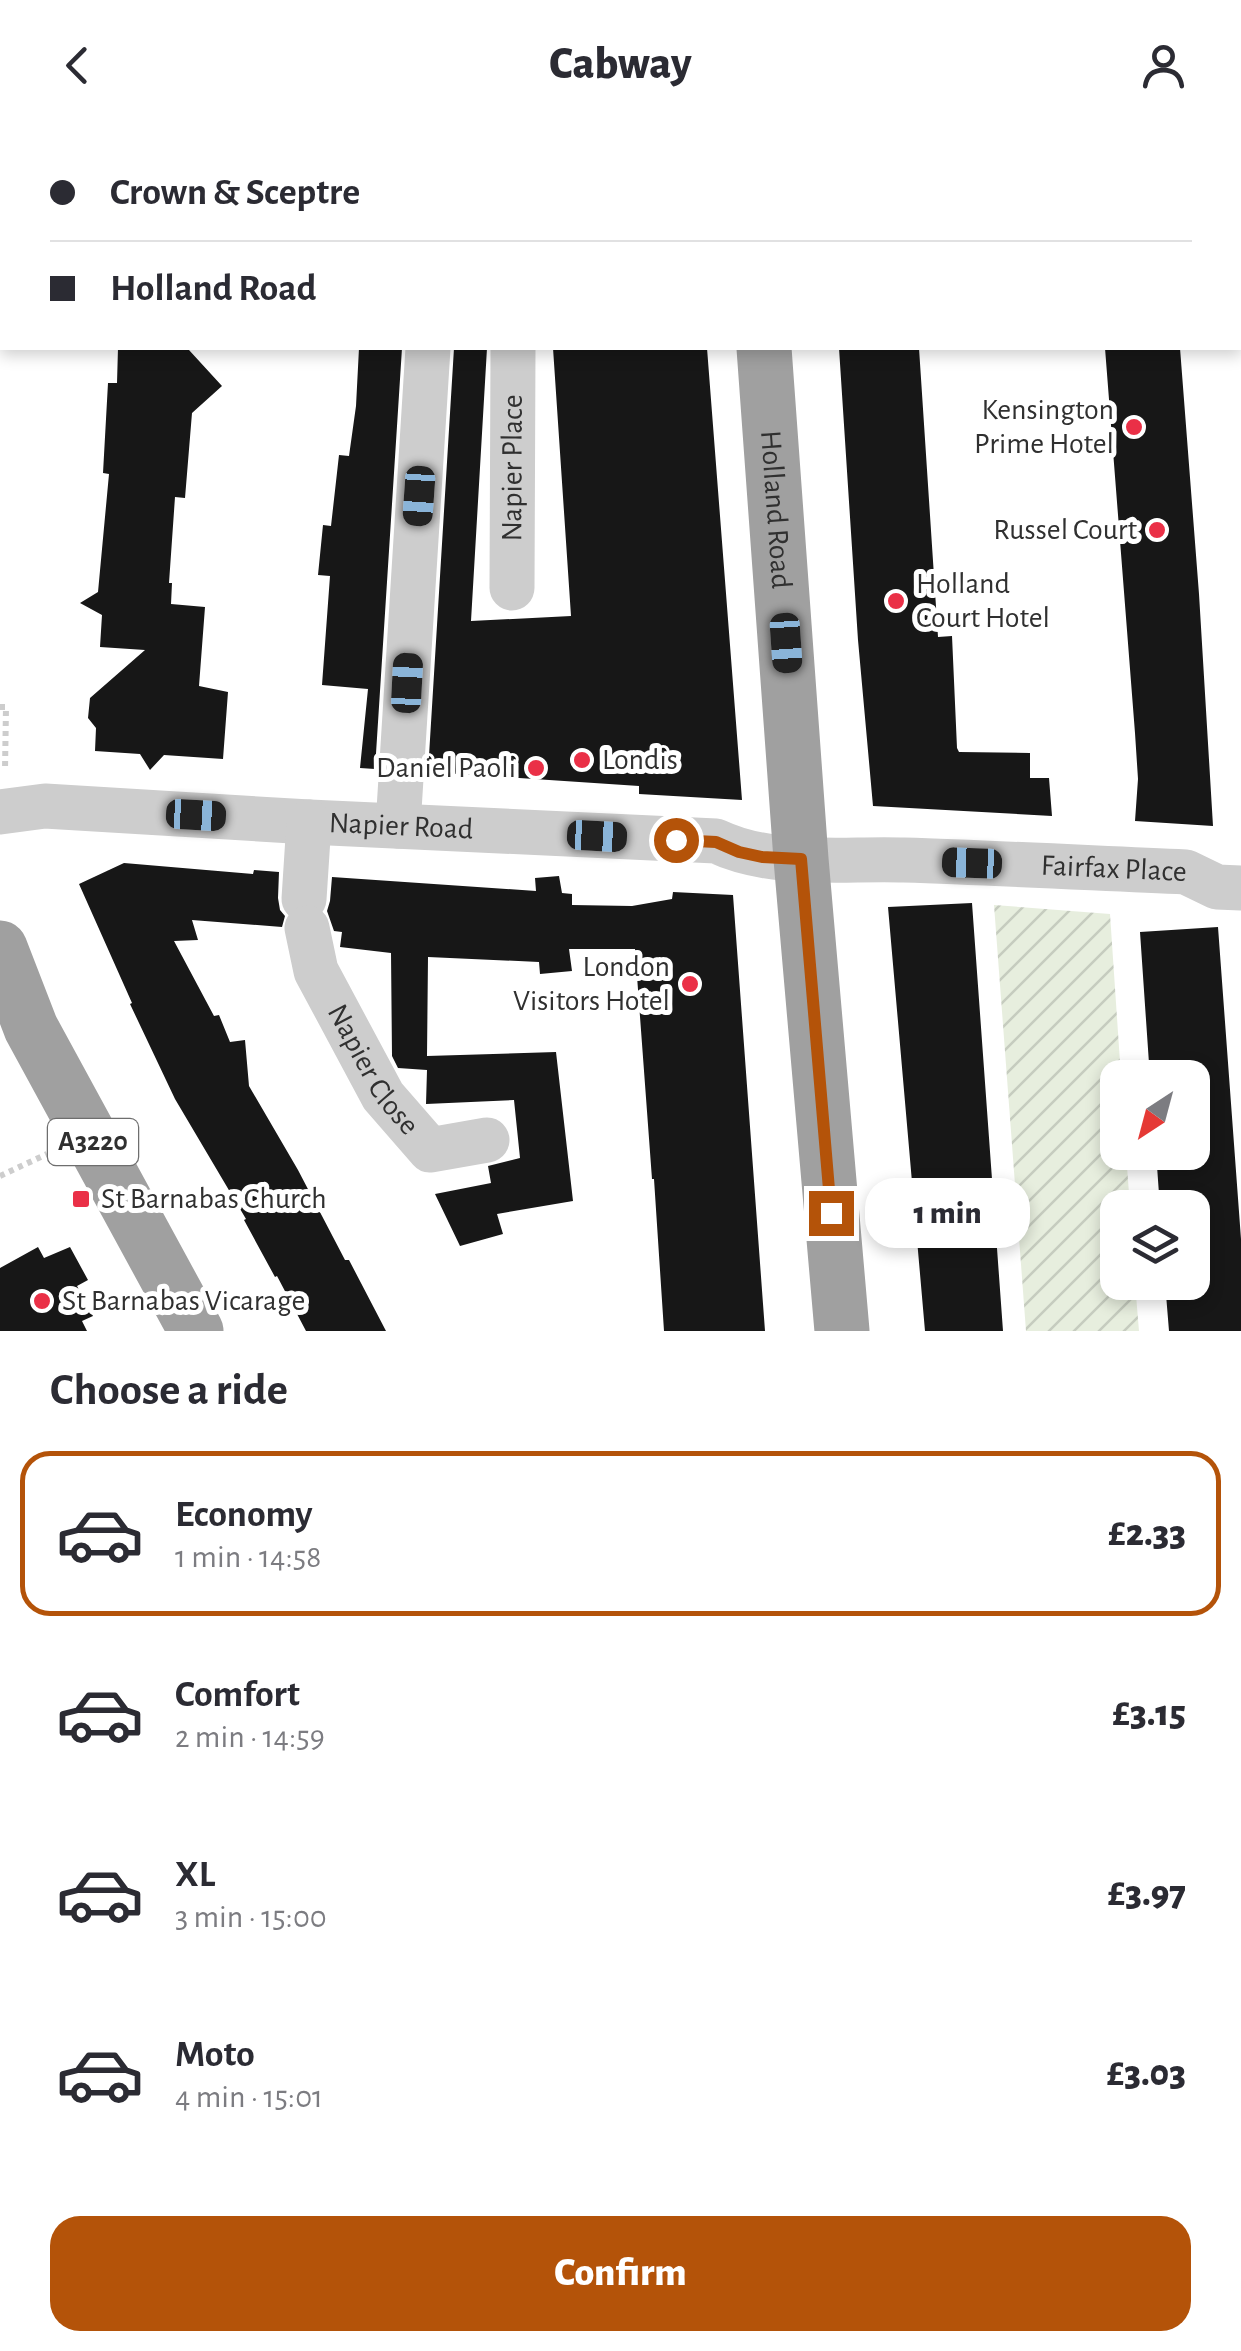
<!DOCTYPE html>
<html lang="en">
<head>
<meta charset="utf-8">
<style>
	body { margin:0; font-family:"Alegreya Sans",sans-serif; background:#f2f2f3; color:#2b2b33; height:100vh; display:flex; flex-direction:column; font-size:38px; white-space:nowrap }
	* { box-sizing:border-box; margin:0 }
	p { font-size:32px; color:#7c7c81 }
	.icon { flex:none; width:55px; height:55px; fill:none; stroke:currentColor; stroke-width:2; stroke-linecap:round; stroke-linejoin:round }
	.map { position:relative; height:1201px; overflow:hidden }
	.details { display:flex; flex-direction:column; background:#fff; flex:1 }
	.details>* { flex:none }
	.guide { position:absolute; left:0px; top:0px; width:1242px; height:220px; box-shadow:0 5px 15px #0003; display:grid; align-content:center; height:220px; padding:0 50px; background:#fff }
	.needle { width:65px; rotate:216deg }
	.fabs { position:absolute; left:1100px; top:930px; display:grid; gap:20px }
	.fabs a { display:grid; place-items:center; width:110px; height:110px; border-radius:20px; background:#fff; box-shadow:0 5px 15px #0003; font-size:50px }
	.end { position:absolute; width:45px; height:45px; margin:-22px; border:12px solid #b45309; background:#fff; box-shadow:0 0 0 5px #fff }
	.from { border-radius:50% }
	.bubble { position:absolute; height:70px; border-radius:30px; background:#fff; box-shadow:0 5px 15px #0003; font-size:32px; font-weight:800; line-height:70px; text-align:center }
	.car { position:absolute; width:30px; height:60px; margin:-30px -15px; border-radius:12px; box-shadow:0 0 8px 2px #0007; background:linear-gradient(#222 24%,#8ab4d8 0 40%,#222 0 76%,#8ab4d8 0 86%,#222 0) }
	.guide b { display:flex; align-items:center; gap:35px; height:95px; font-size:38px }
	.guide b+b { border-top:2px solid #e1e1e2 }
	.guide i { width:25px; height:25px; background:#2b2b33 }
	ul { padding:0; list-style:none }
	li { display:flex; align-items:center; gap:30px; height:165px; margin:0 20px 15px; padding:0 30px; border:5px solid transparent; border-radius:30px }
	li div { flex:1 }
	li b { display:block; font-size:38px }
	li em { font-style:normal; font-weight:800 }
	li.on { border-color:#b45309 }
	li>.icon { width:90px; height:90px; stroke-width:1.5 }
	h2 { padding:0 50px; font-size:45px; line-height:120px }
	.primary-button { display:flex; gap:20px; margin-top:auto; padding:20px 50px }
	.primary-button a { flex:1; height:115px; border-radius:30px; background:#b45309; color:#fff; font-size:40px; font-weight:800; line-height:115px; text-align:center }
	header { display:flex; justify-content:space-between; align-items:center; height:130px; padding:0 50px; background:#fff; font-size:45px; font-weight:800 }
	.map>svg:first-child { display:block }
	.garden { fill:url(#garden-furrows) }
	.building { fill:#171717 }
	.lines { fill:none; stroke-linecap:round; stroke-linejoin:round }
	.path { stroke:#cdcdcd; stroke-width:6; stroke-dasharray:5 5; stroke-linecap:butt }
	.service { stroke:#cdcdcd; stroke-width:22 }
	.minor { stroke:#cdcdcd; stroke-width:45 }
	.trunk { stroke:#a0a0a0; stroke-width:55 }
	.route { stroke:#b45309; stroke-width:12 }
	.poi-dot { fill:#ea3047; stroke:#fff; stroke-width:4 }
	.labels { text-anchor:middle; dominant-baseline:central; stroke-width:10; stroke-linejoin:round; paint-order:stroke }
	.shield { fill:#fff; stroke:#6e6e6e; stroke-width:2.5 }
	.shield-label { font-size:28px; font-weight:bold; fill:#303030 }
	.poi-label { font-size:30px; fill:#303030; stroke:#fff; text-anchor:end }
	.street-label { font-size:30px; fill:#303030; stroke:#fff }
</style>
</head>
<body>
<header><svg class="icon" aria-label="back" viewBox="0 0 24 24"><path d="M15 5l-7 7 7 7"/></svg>Cabway<svg class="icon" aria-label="person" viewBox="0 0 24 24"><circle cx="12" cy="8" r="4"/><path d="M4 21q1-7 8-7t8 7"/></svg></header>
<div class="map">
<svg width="1241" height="1201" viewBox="0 0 1241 1201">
	<defs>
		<pattern id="garden-furrows" width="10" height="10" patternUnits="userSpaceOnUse" patternTransform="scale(2.5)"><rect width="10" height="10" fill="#e7eede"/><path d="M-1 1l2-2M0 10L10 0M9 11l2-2" fill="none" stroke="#c6ccbf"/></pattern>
	</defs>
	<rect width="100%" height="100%" fill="#fff"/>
	<path class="garden" d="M994,775L1110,784L1121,947L1118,948V1022L1126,1023L1130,1077L1118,1078V1152L1135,1153L1139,1201H1026Z"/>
	<path class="building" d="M118,218H174V220H189L222,256L192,283L185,368L175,367L169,453H172L171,474L205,477L199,556L228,562L223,629L164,625L150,640L140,624L95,621L96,598L88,588L90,568L145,520L100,517L102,485L80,473L98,462L109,344L103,343L108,253H117Z
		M359,218H402L375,639L360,638L368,559L322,555L330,446L318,445L323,395L331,396L339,325L349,326L356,276Z
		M454,218H487L471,491L571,486L553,218H707L742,670L639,664V656L428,642Z
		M839,218H919L938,507L952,506L957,618L959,622L1030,623V648H1049L1052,686L873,676L858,510Z
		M1105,218H1180L1199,464L1213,696L1135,691L1138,649L1135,603Z
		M124,733L253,744L254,740L279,742L278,768L280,780L285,786L282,797L192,790L198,810L174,811L214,886L219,885L230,912L245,910L249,956L298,1040L345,1130H349L386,1201H306L277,1146L275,1147L244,1090L246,1089L175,969L130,874L132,873L79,754Z
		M559,746L562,763L572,764V775L632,776L672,769L673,762L733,765L765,1201H664L654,1049H652L635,819H569L572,841L540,844L539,832L428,827L427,926L556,922L573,1071L497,1084L503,1104L460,1116L435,1064L491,1053L488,1036L520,1028L514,970L426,974L427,940L398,938L392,926L391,823L340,817L342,802L334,801L327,781L330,771L332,747L536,761L535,748Z
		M972,773L1003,1201H925L888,777Z
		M1218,797L1241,1109V1201H1169L1165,1152H1192V1078H1160L1156,1022H1192V948H1150L1140,802Z
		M38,1117L44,1128L70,1117L88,1150L77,1156L93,1186L82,1191L87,1201H0V1138Z"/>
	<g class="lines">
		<path class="path" d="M0,577H6L5,640
			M0,1046L47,1024"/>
		<path class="service" d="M592,0V2"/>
		<g class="minor">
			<path d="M1229,0L1230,2"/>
			<path d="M442,2V0"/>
			<path d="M1240,110L1241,120"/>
			<path id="s1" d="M512,458L513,218"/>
			<path id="s2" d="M0,682L45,676L309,692L716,711C773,738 842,728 904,730C998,733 1092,738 1186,742L1217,757L1241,758"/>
			<path d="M398,696L428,218"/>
			<path d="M304,769L309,692"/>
			<path id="s3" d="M307,798L316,841L383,966L430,1020L487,1010"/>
		</g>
		<g class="trunk">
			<path d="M747,0L748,2"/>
			<path id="s4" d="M764,218L801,729L842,1201"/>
			<path d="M0,818L31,898L196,1201"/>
		</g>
	</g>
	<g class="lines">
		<path class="route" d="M676,710L716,712L739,722L762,727L801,729L831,1083"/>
	</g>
	<g class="poi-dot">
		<circle cx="1134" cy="297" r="10"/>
		<circle cx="1157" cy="400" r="10"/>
		<circle cx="896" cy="471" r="10"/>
		<circle cx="582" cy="630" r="10"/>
		<circle cx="536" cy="638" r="10"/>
		<circle cx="690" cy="854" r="10"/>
		<rect x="71" y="1059" width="20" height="20" rx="5"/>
		<circle cx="42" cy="1171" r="10"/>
	</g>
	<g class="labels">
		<rect class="shield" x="48" y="989" width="90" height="46" rx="8"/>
		<g class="shield-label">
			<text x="93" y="1012">A3220</text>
		</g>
		<g class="poi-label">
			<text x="1114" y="280">Kensington<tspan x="1114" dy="34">Prime Hotel</tspan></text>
			<text x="1137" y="400">Russel Court</text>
			<text x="916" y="454" text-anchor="start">Holland<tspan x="916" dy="34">Court Hotel</tspan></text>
			<text x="602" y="630" text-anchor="start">Londis</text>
			<text x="516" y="638">Daniel Paoli</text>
			<text x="670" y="837">London<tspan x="670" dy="34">Visitors Hotel</tspan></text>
			<text x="101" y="1069" text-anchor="start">St Barnabas Church</text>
			<text x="62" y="1171" text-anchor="start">St Barnabas Vicarage</text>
		</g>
		<g class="street-label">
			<text stroke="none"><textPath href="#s1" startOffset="120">Napier Place</textPath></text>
			<text stroke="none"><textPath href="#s4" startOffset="162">Holland Road</textPath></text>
			<text stroke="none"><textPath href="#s2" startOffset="402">Napier Road</textPath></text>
			<text stroke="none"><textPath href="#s2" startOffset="1118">Fairfax Place</textPath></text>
			<text stroke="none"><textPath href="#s3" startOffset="158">Napier Close</textPath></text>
		</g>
	</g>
</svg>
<div class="fabs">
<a><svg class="needle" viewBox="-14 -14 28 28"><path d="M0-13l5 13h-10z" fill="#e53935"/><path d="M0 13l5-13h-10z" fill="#7c7c81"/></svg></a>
<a><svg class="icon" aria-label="layers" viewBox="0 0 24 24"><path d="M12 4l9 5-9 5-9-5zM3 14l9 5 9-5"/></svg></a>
</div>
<i class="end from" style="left:676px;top:710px"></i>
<i class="end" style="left:831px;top:1083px"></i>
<div class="bubble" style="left:865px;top:1048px;width:165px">1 min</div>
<i class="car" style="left:419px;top:366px;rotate:184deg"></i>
<i class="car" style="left:786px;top:513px;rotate:176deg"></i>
<i class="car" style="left:407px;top:553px;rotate:3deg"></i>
<i class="car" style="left:196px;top:685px;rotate:93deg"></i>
<i class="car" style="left:597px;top:706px;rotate:93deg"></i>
<i class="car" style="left:972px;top:733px;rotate:272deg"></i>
<div class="guide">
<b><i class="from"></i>Crown &amp; Sceptre</b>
<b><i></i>Holland Road</b>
</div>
</div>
<section class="details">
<h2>Choose a ride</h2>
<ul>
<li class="on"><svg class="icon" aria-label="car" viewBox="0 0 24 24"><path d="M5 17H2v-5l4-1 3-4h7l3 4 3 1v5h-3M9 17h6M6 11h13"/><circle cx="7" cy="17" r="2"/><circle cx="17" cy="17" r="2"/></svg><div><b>Economy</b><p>1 min · 14:58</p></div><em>£2.33</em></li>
<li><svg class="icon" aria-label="car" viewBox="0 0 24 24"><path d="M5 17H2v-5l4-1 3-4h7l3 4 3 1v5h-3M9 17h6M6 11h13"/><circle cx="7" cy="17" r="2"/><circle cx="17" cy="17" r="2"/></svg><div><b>Comfort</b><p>2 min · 14:59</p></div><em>£3.15</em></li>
<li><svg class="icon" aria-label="car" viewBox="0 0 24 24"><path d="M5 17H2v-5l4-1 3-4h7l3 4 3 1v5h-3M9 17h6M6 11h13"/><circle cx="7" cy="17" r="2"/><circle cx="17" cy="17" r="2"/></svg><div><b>XL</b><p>3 min · 15:00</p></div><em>£3.97</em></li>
<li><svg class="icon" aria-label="car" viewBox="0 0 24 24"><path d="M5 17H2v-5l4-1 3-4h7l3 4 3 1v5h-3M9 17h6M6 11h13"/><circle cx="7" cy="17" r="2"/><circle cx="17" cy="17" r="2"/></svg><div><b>Moto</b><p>4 min · 15:01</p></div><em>£3.03</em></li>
</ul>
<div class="primary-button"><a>Confirm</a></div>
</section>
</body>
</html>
